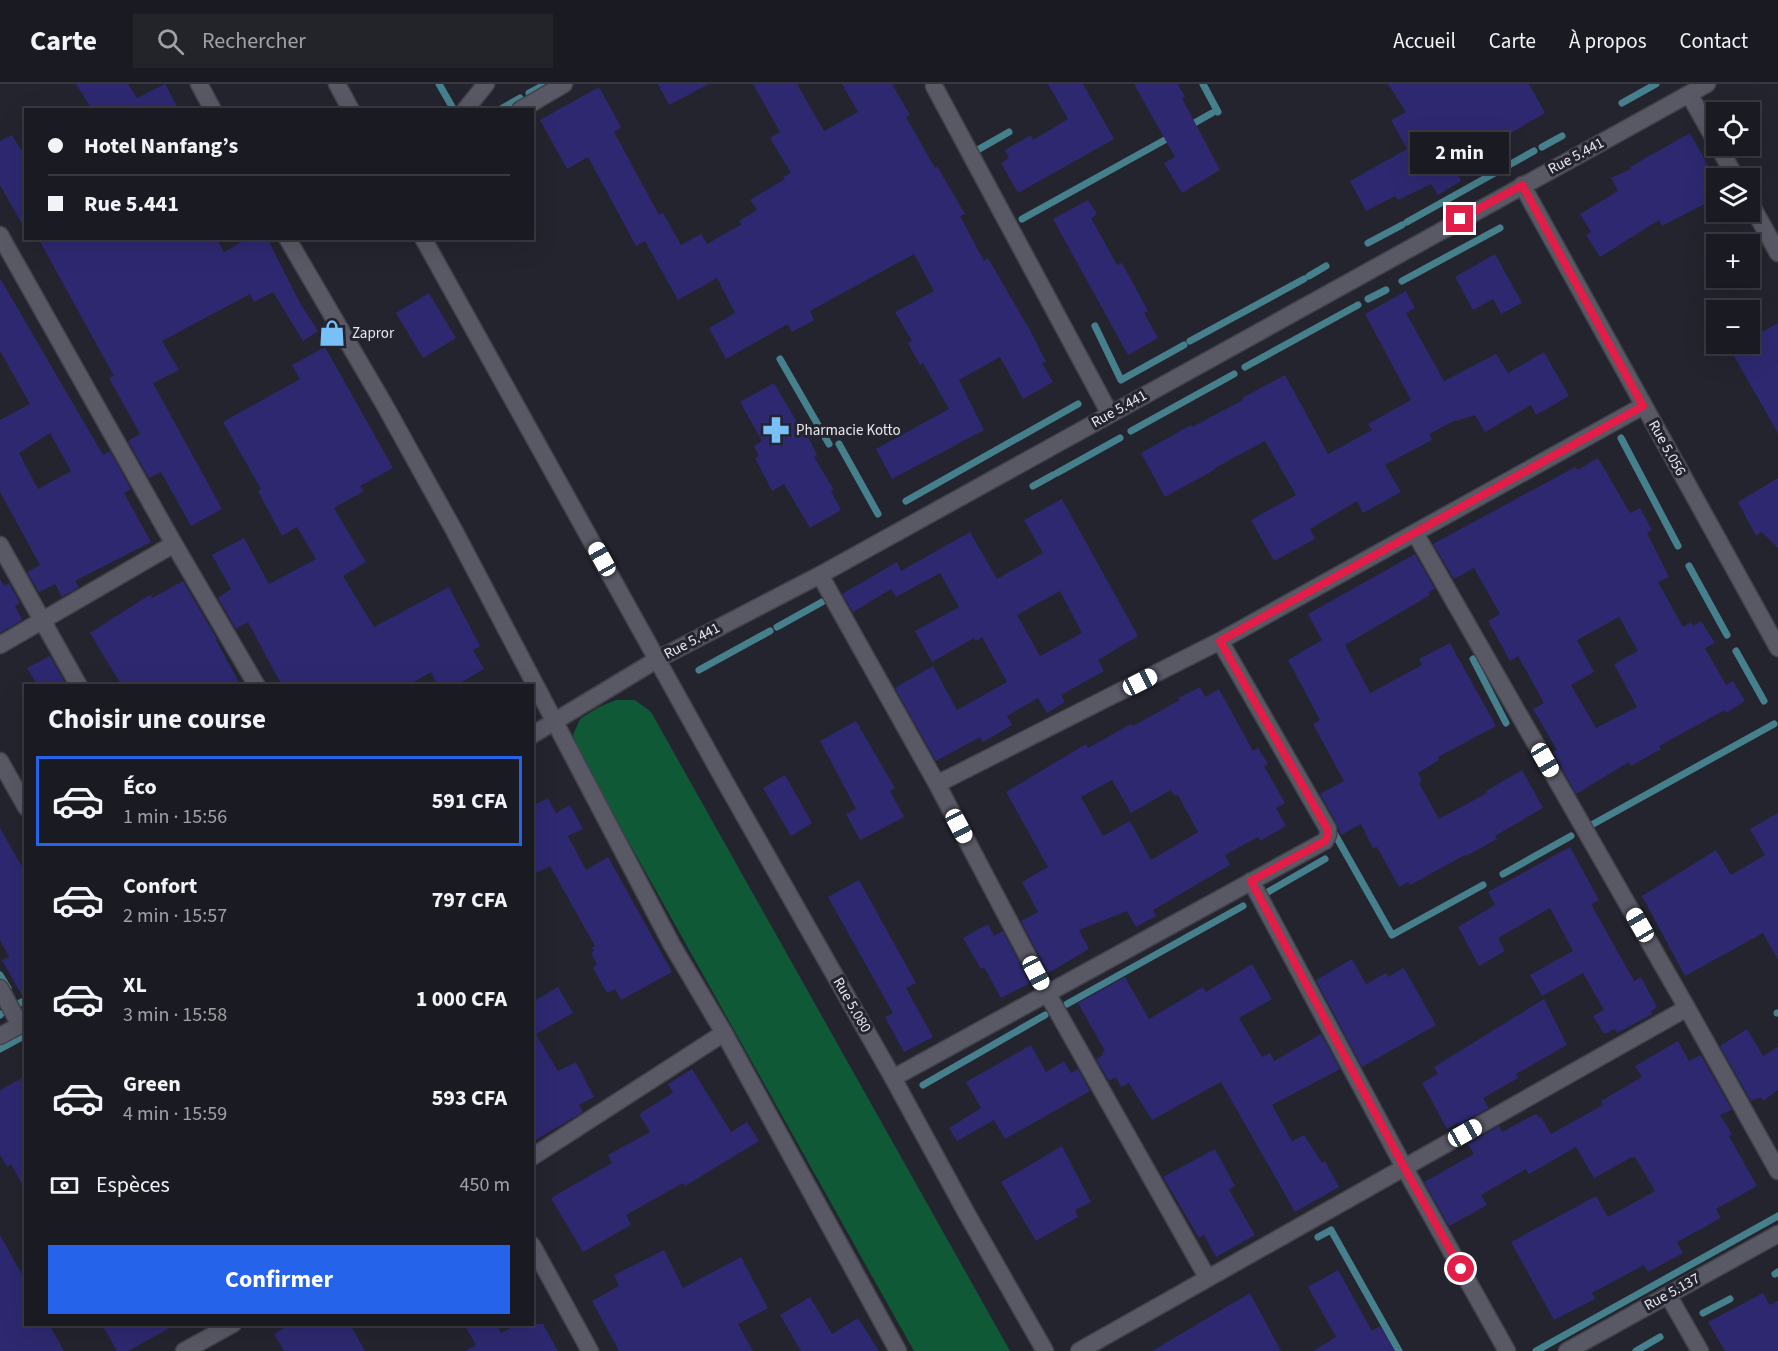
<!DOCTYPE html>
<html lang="fr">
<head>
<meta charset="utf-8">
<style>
	body { margin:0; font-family:"Source Sans 3",sans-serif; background:#23242a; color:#f1f3f6; height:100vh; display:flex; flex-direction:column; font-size:22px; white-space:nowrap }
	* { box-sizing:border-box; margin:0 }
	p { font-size:20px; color:#9fa1a5 }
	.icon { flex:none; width:33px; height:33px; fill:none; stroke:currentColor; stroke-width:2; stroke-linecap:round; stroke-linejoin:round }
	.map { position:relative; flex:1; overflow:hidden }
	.side { position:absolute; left:24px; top:600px; width:510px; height:642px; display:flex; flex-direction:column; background:#1a1b22; border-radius:0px; box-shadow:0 6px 24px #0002,0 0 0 2px #383940 }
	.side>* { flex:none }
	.banner { position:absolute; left:24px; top:24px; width:510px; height:132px; border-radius:0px; box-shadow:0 6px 24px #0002,0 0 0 2px #383940; display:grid; align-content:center; height:132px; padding:0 24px; background:#1a1b22 }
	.controls { position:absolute; left:1706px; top:18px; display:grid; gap:12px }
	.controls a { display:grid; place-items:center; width:54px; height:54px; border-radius:0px; background:#1a1b22; box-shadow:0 6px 24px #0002,0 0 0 2px #383940; font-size:30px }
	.end { position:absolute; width:27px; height:27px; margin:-14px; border:8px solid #e11d48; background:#fff; box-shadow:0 0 0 3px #fff }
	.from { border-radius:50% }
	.bubble { position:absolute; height:42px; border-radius:0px; background:#1a1b22; box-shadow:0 6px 24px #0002,0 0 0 2px #383940; font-size:20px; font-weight:700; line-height:42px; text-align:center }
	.car { position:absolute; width:18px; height:36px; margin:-18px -9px; border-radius:8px; box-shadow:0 0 4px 2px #0007; background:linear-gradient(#fff 24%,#345 0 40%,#fff 0 76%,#345 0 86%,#fff 0) }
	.banner b { display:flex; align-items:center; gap:21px; height:57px; font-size:22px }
	.banner b+b { border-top:2px solid #383940 }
	.banner i { width:15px; height:15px; background:#f1f3f6 }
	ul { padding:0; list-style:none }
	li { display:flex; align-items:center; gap:18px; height:90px; margin:0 12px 9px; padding:0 12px; border:3px solid transparent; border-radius:0px }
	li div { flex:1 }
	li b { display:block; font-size:22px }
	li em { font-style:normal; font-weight:700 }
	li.selected { border-color:#2563eb }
	li>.icon { width:54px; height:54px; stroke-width:1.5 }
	h2 { padding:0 24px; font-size:27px; line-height:72px }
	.pay { display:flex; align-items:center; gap:15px; height:66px; padding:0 24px; font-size:22px }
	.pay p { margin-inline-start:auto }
	.cta { display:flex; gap:12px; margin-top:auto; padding:12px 24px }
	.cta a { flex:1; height:69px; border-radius:0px; background:#2563eb; color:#fff; font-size:24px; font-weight:700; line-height:69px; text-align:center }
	header { display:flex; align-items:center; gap:36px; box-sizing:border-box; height:84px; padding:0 30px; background:#1a1b22; border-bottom:2px solid #383940 }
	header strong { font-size:28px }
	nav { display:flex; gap:33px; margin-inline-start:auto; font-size:21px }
	.search { width:420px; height:54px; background:#23242a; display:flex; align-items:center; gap:15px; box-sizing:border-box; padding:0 21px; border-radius:0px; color:#9fa1a5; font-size:22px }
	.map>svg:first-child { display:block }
	.green { fill:#105937 }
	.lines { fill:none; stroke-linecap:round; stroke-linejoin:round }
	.stream { stroke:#47808d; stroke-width:7 }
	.building { fill:#2e2870; fill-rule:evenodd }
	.minor-casing { stroke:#42424a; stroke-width:19 }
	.secondary-casing { stroke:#42424a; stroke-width:19 }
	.minor { stroke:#585965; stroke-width:16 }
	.secondary { stroke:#585965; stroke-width:16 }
	.route { stroke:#e11d48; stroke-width:8 }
	.labels { text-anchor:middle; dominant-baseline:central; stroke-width:6; stroke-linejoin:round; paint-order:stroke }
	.street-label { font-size:15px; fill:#e8e8f0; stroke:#23242e }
	.poi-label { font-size:15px; fill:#e8e8f0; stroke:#23242e; text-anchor:start }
</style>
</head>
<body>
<header>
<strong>Carte</strong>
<div class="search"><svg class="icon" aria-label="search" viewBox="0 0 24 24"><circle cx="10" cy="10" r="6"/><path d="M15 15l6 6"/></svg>Rechercher</div>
<nav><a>Accueil</a><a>Carte</a><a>À propos</a><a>Contact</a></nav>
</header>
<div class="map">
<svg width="1778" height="1267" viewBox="0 0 1778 1267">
	<rect width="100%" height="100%" fill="#23242e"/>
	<path class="green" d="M616,616H635L651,628L1010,1267H914L580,671L573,651L580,635L599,623Z"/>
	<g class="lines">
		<path class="stream" d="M439,0L454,26
			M1203,0L1218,28
			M529,9L546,0
			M1622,19L1656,0
			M499,26L520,14
			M1189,42L1212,29
			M1542,63L1562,52
			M974,68L1009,48
			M1022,135L1172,52
			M1407,138L1534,67
			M1368,159L1402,141
			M1309,192L1326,182
			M1402,197L1500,144
			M1368,215L1386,206
			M1095,242L1121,296L1184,261
			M1190,257L1304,195
			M780,275L829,360
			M1245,283L1358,221
			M1131,347L1234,290
			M1621,354L1678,462
			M839,360L878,430
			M1057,389L1120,354
			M1033,402L1053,391
			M906,417L1078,320
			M1689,482L1727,551
			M777,543L822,518
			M1736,567L1764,617
			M1473,575L1506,639
			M699,586L770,547
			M1586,744L1774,640
			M1333,747L1392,851L1483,801
			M1503,790L1571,752
			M1261,812L1325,775
			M0,891L8,904
			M20,919L26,916
			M1067,920L1243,822
			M1777,929H1778
			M0,931L1,930
			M0,965L26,951
			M923,1001L1045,931
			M1318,1153L1331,1146L1399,1267
			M1775,1190L1778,1188
			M1703,1229L1730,1215
			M1536,1267L1778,1132
			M1636,1267L1660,1253"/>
	</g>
	<path class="building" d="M76,0H128L137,14L165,0L179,26H92Z
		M658,0H709L669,21Z
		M753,0H797L824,47L858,28L842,0H892L910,31L906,33L935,84L937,82L965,130L960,132L984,177L988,174L1031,248L1046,278L1042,279L1053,298L1023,315L1000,273L959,296L984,346L892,395L876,365L949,325L923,279L920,281L908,259L912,257L895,228L934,207L914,170L810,227L814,236L792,248L788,240L726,275L709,244L735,229L717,194L678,216L645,157L636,162L588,73L567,85L540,36L599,3L621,43L614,48L659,131L663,129L681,161L701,150L707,160L742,140L739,137L757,126L750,116L785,95L783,93L791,89L770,54L780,48Z
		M1048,0H1083L1114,55L1018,109L1001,79L1009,74L1005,66L1031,51L1033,56L1068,35Z
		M1134,0H1178L1185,13L1182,14L1220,86L1182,109L1164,79L1175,73Z
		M1388,0H1529L1545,29L1487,63L1489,66L1454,84L1461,97L1438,111L1431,100L1398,116L1395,112L1366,127L1350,97L1407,65L1391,36L1406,28Z
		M1690,49L1716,96V114L1662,142L1659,136L1600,173L1586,151L1591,148L1580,130L1618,107L1611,94L1631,85L1630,83Z
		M12,51L26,74V147L0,101V57Z
		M1088,116L1097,130L1091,134L1117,181L1122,179L1148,227L1144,229L1158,254L1128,271L1053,135Z
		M38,154H216L224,168L249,154H267L300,219L318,247L303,257L273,208L254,218L250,210L162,257L179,286L153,299L222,425L191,442L161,388L149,394L128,357L140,350L109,294L114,292Z
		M1495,170L1522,219L1501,230L1493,215L1473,226L1455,193Z
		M0,194L103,371L110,367L131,405L124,409L151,458L75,497L79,503L62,513L55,500L39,508L27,488L40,481L0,408V336L30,320L0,267ZM50,349L71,387L38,405L19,369Z
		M1406,207L1415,224L1406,229L1444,297L1496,270L1508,289L1544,268L1569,312L1536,331L1531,321L1485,348L1475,331L1452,338L1429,350L1432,356L1385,381L1401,408L1363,429L1357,417L1310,445L1315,455L1274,477L1251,436L1296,411L1265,357L1215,384L1216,385L1165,413L1141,369L1191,341L1192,343L1243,316L1242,314L1285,291L1328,370L1372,346L1368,340L1411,316L1365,230Z
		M429,209L456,254L423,274L396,229Z
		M1778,239V349L1727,260H1749V255Z
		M325,263L393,384L360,402L364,407L334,424L366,478L343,492L374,543L449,503L480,562L473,566L484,585L455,602H438L431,588L407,602H282L248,538L236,545L218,514L231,505L212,471L244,454L269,500L316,475L297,443L282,452L258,407L261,405L223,338L300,295L292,281Z
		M774,299L798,340L801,338L817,371L814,373L834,406L831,407L841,426L810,444L784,400L772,407L755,374L759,372L754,362L762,357L740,318Z
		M1598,374L1630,429L1640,424L1652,446L1647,449L1669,493L1658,498L1683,543L1691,538L1693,542L1701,537L1715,559L1705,564L1726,601L1733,597L1745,617L1726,629L1725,626L1659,662L1661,665L1631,682L1629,678L1576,710L1553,668L1557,666L1533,625L1544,619L1518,572L1510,577L1488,537L1500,530L1474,484L1454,495L1433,460L1575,383L1578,386ZM1619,533L1638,567L1614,580L1637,623L1596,644L1571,601L1594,588L1577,556Z
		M1778,394V464L1762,448L1756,452L1738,418Z
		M1062,415L1138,552L1098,576L1104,587L1061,611L1065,618L1047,629L1038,614L1007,632L1012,641L983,658L980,653L936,677L895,604L933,582L957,626L1007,598L982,553L976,557L974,554L932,578L915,547L959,523L940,489L896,513L891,505L853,528L842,510L897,478L901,487L970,448L997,495L1043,469L1024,436ZM1060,507L1082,549L1040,572L1017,531Z
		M1415,470L1435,505L1428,508L1430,511L1345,561L1370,609L1422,581L1419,575L1450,559L1496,642L1438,673L1439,676L1418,689L1422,697L1419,699L1439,735L1487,709L1486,707L1522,686L1543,724L1495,752L1497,755L1466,772L1465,771L1410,801L1408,798L1399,803L1377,763L1373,764L1361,740L1341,751L1337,740L1320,710L1344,697L1313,640L1320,636L1288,576L1322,556L1308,530Z
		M0,495L4,502L9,499L20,519L15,522L22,536L0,549Z
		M183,497L217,555L216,556L241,602H122L90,549L143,515L151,511L152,514Z
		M50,572L67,602H38L27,584Z
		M1200,603L1205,613L1219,605L1253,667L1258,664L1268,680L1264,682L1285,719L1276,724L1286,742L1260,757L1258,753L1225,771L1230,781L1153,826L1156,832L1136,843L1127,827L1079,846L1089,865L1048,889L1021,837L1038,828L1022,798L1048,783L1006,708L1086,660L1088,664L1131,640L1133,642L1180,616L1178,614ZM1112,696L1131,729L1171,706L1175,712L1178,711L1198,748L1151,776L1130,737L1103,752L1081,713Z
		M856,637L895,704L890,707L904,733L860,756L846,730L856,725L820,657Z
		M785,691L812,739L791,752L763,704Z
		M548,714L556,729L570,721L583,745L568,752L586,786L608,773L672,888L621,916L615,905L607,909L593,884L597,880L591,869L594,867L592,864L595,862L550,782L532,791V722Z
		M1778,729V876L1763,849L1685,892L1642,812L1716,766L1731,791L1765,771L1750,745Z
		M0,744L26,790V919L2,876L9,873L0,856Z
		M1570,763L1599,816L1591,820L1634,897L1641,893L1657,923L1651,927L1652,930L1617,949L1615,945L1604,950L1593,932L1604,926L1583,889L1542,912L1530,891L1573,867L1550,824L1498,854L1505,867L1479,882L1458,843L1495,821L1488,808Z
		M859,796L916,899L906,904L933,953L904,968L885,933L893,929L828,813Z
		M988,840L994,852L1003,847L1030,899L1001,914L984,883L981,885L963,854Z
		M1352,875L1366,900L1386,889L1388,893L1404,884L1436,941L1362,983L1316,896Z
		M1252,880L1272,915L1239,934L1262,973L1270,969L1274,977L1321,950L1340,985L1272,1021L1292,1057L1304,1051L1322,1079L1325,1077L1339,1103L1295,1128L1221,998L1152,1036L1129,999L1121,1003L1116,993L1109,997L1096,975L1103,971L1102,969L1105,967L1078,919L1125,893L1149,935L1203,903L1206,908Z
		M558,903L573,929L536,950L558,987L576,978L594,1013L579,1021L583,1028L532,1058V918Z
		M1544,915L1567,961L1516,990L1518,994L1483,1014L1489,1024L1458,1041L1457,1039L1447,1045L1422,999L1438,990L1434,983Z
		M1747,945L1763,972L1778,963V1006L1763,1017L1761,1013L1751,1017L1720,962Z
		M1678,957L1689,977L1701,971L1732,1026L1720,1031L1732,1050L1729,1052L1757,1102L1716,1125L1721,1134L1677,1158L1683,1169L1648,1188L1644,1181L1592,1209L1595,1215L1554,1236L1511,1158L1596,1112L1608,1133L1655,1107L1635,1073L1633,1074L1632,1073L1594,1094L1576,1063L1529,1090L1526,1085L1481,1111L1487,1121L1449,1142L1424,1098L1474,1070L1468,1060L1499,1042L1502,1048L1536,1030L1539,1034L1541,1033L1551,1050L1603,1021L1601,1017L1642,993L1635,982Z
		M1031,961L1046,988L1064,977L1071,989L1078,985L1090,1007L1005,1055L994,1036L957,1057L949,1044L981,1024L966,998Z
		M692,985L731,1048L747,1038L759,1057L685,1102L683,1099L626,1131L631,1141L583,1168L551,1114L612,1079L608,1071L650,1048L639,1030L673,1009L668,1000Z
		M26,992V1107L11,1080L7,1083L0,1071V1006Z
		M1062,1062L1091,1118L1075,1126L1078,1133L1036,1157L1001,1098Z
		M1215,1065L1235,1102L1229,1106L1255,1151L1216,1173L1204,1151L1199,1154L1163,1093Z
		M0,1151L26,1198V1240H49L64,1267H0Z
		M664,1166L683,1204L741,1173L768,1224L738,1240L753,1267H619L592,1217L619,1202L614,1191Z
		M1338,1186L1372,1247L1380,1242L1395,1267H1313L1336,1253L1308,1203Z
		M1250,1209L1281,1267H1152Z
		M1763,1209L1770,1221L1778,1217V1267H1725L1708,1238Z
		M810,1213L832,1250L858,1234L879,1267H801L780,1231Z
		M102,1240H177L128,1267H117Z
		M290,1240H350L365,1267H284L274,1250Z
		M464,1240H496L501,1249L517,1240H543L558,1267H465L476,1261Z"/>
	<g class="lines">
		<defs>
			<path id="minor" d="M934,2L1110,330
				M1689,10L1716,58
				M465,26L486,0
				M520,26L564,0
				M1718,62L1736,94
				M1522,101L1778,564
				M1749,117L1778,169
				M0,151L174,460L257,602
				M1415,449L1687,924L1778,1087
				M0,461L79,602
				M820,491L937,700L1047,909L1207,1193
				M0,561L174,460
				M532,651L658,575L820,491L1707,0
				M0,677L26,723
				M937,700L1220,557L1643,322
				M1251,797L1404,1083L1507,1267
				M0,904L20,941
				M0,952L26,938
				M893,994L1325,757L1328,751V745L1220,557
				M532,1073L724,949
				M532,1161L590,1267
				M1668,1211L1700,1267
				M184,1267L233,1240
				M1079,1267L1687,924
				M1567,1267L1778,1150"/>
			<path id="secondary" d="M199,0L213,26
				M337,0L351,26
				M287,154L384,320L455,448L672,861L724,949L898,1267
				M423,154L724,696L893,994L967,1130L1045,1267"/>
		</defs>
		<use href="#minor" class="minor-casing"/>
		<use href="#secondary" class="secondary-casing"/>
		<use href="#minor" class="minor"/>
		<use href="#secondary" class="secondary"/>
	</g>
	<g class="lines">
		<path class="route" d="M1460,135L1522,101L1643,322L1220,557L1328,746V751L1325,757L1251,797L1404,1083L1461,1185"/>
	</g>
	<defs>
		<symbol id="shop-bare" viewBox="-9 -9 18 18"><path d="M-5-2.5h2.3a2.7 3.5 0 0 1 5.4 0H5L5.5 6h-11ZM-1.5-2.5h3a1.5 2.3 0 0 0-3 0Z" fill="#79bff8" stroke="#23242e" stroke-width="2.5" paint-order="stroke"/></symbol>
		<symbol id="pharmacy-bare" viewBox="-9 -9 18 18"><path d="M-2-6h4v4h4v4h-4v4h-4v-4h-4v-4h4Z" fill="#79bff8" stroke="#23242e" stroke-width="2.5" paint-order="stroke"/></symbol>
	</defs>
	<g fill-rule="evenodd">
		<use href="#shop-bare" x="313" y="230" width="38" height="38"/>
		<use href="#pharmacy-bare" x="757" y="327" width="38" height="38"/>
	</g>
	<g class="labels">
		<g class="street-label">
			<text transform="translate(1576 72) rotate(-28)">Rue 5.441</text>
			<text transform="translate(1119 325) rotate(-29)">Rue 5.441</text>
			<text transform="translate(1667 364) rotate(61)">Rue 5.056</text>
			<text transform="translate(692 557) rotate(-28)">Rue 5.441</text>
			<text transform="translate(852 921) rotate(60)">Rue 5.080</text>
			<text transform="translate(1672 1208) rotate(-29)">Rue 5.137</text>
		</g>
		<g class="poi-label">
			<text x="352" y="249">Zapror</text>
			<text x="796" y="346">Pharmacie Kotto</text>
		</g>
	</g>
</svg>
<div class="controls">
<a><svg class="icon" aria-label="locate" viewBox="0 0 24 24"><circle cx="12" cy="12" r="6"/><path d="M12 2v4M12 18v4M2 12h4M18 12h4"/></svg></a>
<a><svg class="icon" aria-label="layers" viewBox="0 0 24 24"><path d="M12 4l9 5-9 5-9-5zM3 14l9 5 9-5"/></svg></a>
<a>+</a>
<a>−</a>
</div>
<i class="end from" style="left:1461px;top:1185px"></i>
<i class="end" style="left:1460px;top:135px"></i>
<div class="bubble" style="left:1410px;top:48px;width:99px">2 min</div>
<i class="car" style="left:602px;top:475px;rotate:331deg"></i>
<i class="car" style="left:1140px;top:598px;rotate:63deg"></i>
<i class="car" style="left:1545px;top:676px;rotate:150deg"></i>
<i class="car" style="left:959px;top:742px;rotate:152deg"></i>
<i class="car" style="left:1640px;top:841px;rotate:330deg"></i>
<i class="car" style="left:1036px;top:889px;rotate:152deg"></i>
<i class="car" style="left:1465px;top:1049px;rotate:61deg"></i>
<div class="banner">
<b><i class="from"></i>Hotel Nanfang’s</b>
<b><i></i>Rue 5.441</b>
</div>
<section class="side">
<h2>Choisir une course</h2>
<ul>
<li class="selected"><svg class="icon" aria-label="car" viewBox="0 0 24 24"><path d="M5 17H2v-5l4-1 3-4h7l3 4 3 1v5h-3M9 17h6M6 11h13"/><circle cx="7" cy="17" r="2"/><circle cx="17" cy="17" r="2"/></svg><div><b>Éco</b><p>1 min · 15:56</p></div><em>591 CFA</em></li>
<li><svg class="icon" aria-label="car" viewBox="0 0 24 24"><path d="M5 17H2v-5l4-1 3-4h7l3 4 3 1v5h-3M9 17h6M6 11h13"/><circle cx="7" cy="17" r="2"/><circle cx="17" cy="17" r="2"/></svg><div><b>Confort</b><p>2 min · 15:57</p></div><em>797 CFA</em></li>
<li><svg class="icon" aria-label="car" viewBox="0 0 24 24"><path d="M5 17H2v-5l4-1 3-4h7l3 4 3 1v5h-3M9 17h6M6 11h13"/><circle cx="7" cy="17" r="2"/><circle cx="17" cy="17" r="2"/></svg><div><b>XL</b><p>3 min · 15:58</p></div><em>1 000 CFA</em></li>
<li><svg class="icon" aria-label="car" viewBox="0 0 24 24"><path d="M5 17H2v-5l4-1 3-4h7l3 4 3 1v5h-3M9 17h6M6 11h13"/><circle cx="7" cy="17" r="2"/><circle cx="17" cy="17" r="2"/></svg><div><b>Green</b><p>4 min · 15:59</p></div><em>593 CFA</em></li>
</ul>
<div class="pay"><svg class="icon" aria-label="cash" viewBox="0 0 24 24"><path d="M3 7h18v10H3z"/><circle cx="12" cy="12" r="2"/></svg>Espèces<p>450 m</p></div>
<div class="cta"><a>Confirmer</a></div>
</section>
</div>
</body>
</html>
